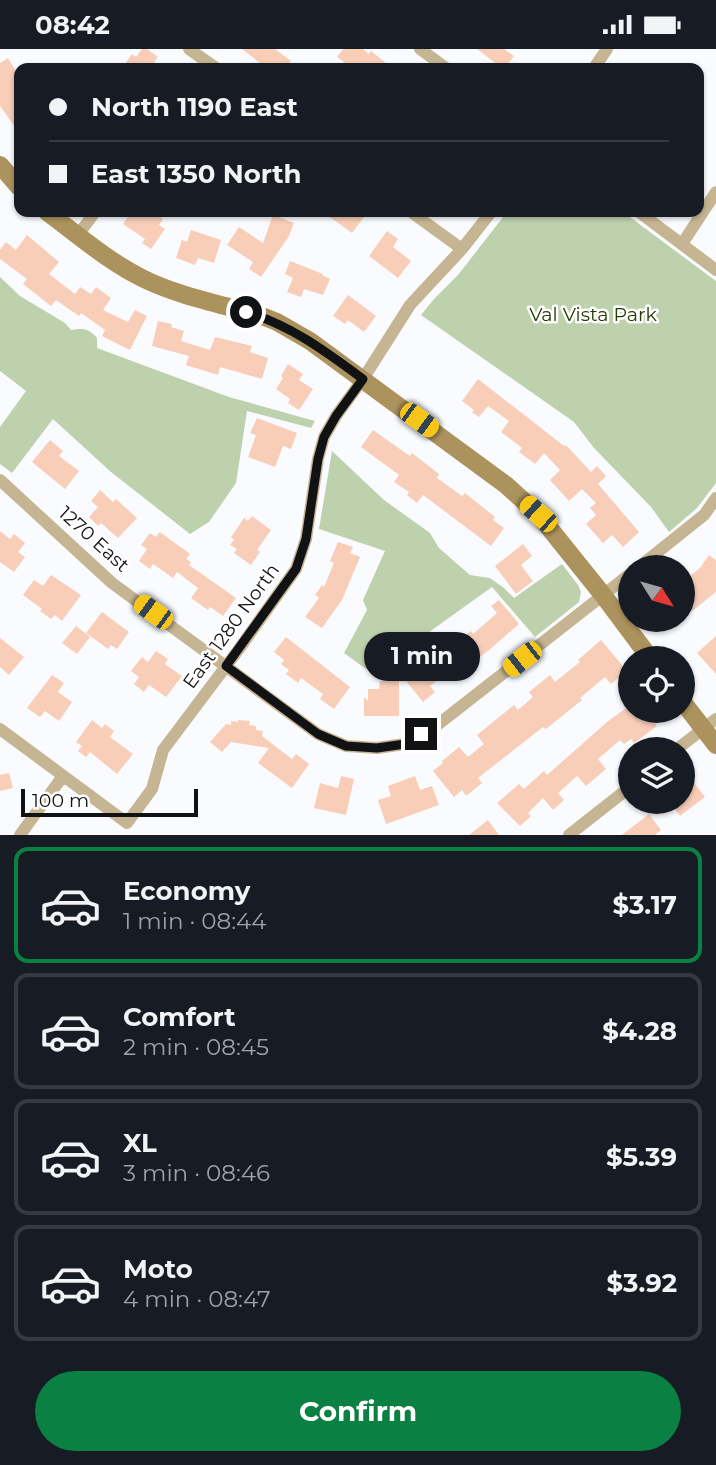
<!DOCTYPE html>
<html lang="en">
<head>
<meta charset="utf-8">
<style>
	body { margin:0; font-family:Montserrat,sans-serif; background:#242831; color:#f1f3f6; height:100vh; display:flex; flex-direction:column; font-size:26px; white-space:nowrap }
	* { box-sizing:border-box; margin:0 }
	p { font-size:23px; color:#9ea1a6 }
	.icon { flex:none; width:38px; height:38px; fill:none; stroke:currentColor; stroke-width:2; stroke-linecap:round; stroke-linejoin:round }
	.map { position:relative; height:786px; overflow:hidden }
	.sheet { display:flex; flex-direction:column; background:#171b24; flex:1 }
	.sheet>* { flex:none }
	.guide { position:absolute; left:14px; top:14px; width:690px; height:154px; border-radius:14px; box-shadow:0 2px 5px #0004; display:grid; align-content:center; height:154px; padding:0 35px; background:#171b24 }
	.needle { width:46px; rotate:127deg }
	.fabs { position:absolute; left:618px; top:506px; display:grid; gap:14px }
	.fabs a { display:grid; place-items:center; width:77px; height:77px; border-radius:50%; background:#171b24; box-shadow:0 2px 5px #0004; font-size:35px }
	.scale { position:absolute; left:21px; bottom:18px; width:177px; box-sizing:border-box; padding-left:7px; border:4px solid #111214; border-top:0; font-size:19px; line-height:24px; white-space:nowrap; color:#111214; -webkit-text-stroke:5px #fff; paint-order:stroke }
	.end { position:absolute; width:32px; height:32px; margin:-16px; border:9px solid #111214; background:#fff; box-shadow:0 0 0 4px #fff }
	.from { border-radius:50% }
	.bubble { position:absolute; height:49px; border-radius:24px; background:#171b24; box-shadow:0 2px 5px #0004; font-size:23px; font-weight:700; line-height:49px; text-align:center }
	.car { position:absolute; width:21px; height:42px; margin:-21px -10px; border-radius:9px; box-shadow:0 0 5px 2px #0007; background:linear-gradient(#f5c518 24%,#345 0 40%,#f5c518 0 76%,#345 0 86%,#f5c518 0) }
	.guide b { display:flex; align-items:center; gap:24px; height:66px; font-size:26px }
	.guide b+b { border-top:2px solid #363941 }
	.guide i { width:18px; height:18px; background:#f1f3f6 }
	ul { padding:12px 0 0; list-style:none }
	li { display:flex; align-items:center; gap:21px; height:116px; margin:0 14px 10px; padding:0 21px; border:4px solid #363941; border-radius:14px }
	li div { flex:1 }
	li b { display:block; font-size:26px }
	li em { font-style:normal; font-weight:700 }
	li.current { border-color:#0b8043 }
	li>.icon { width:63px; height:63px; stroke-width:1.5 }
	.primary-button { display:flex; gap:14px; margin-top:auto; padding:14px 35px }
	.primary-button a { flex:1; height:80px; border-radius:42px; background:#0b8043; color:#fff; font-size:28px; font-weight:700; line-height:80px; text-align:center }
	.status { display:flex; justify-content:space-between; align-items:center; height:49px; padding:0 35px; background:#171b24; direction:ltr }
	.status svg { height:19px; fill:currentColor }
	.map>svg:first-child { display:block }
	.green { fill:#bed1ad }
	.building { fill:#f8ceb9 }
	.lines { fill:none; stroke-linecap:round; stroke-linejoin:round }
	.street { stroke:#c6b592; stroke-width:12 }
	.secondary { stroke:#ac935d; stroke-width:18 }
	.route { stroke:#111214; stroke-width:9 }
	.labels { text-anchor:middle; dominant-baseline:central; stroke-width:5; stroke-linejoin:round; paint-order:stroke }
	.park-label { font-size:19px; fill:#243c03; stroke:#fff }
	.street-label { font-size:19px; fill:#111214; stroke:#fff }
</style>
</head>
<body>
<div class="status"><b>08:42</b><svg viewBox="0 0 49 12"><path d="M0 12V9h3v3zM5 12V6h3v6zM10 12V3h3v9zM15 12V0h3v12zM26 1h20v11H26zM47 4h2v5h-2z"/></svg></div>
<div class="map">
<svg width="716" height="786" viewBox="0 0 716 786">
	<rect width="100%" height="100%" fill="#fafbfe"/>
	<path class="green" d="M507,163H623L716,232V434L697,459L669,483L651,458L594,399L574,373L421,266L434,250L458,226Z
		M0,228L20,247L65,274L71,281C83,279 89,279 97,289V299L229,348L315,372L311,379L247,362L236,434L209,473L190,485L111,423L53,370L12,424L0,415V378L26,342L0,322Z
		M332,402L384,451L430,484L439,499L470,526L490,529L504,539L514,549L562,515L578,536L581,543L579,553L535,588L492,538L386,614L366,620L344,604L367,561L363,551L385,502L319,480Z"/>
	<path class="building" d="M142,0H147L158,8L154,13L163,19H122L132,5L136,8Z
		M242,0H275L291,12L286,19H266Z
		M343,0H363L369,5L371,2L392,19H352L337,8Z
		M477,0H504L514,7L505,19H502Z
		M8,9L19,27V84L0,57V14Z
		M131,163H152L163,170L159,176L165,180L151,200L142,194L145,190L123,175Z
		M323,163H357L364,168L352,184Z
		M273,166L294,174L289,187L261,228L249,220L253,213L227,196L239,178L263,194Z
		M191,181L221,191L214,214L198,209L195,216L176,209L182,191L187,193Z
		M387,182L398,190L393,198L411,212L398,229L369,207Z
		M27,186L59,213L49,225L75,245L80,238L91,245L96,238L111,249L103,261L128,273L135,261L147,267L130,301L102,287L105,281L81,264L79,267L56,251L51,257L23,235L27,230L0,210V201L6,193L16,201Z
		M290,212L323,225L322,226L330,230L323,246L304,240L301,248L287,243L293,229L285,225Z
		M348,246L376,267L364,283L348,271L345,275L333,267Z
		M158,272L172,275L171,278L184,282L181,292L210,301L215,288L252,297L250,303L268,309L262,330L220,318L218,326L186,316L189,307L152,297Z
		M288,315L303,325L299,331L313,340L299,361L288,354L290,350L276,340L283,329L281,327Z
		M478,330L564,397L566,396L591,423L597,417L606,427L598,435L639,483L623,498L612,486L603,494L586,475L596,466L590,459L596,454L582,440L569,452L550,431L560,421L544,404L535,415L519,403L522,399L501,383L509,372L488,357L479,368L472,363L474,361L462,352Z
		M257,369L297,384L291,400L283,397L275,418L248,408L256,386L250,384Z
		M373,381L410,407L412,404L439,425L437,429L462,447L465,444L495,468L493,471L504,479L491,497L423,446L417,454L407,446L409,443L394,433L399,426L361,398Z
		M50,391L63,402L59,407L79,422L65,440L32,413Z
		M100,441L113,453L116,450L137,469L118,489L101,474L98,477L89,468L98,458L91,452Z
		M252,467L271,481L257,501L260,503L251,516L234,504L237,500L230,496L234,491L231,488L244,469L248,472Z
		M0,482L10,490L14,485L25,494L18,503L25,508L14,523L0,513Z
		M160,483L190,505L186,510L191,513L189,516L236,549L223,567L210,558L208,561L191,549L198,539L177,523L173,529L153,515L150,520L139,512L147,500L141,496L150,484L156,488Z
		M338,493L353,498L350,504L360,508L342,551L322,579L305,568L319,549L315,546L322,536L324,538L334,514L330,512Z
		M523,495L532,507L521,516L533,532L516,545L495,517Z
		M709,506L716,511V543L682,570V539L689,533L686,530L700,519Z
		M51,526L81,546L62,572L55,566L51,570L40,562L42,560L23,546L34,531L43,537Z
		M499,551L519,575L488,602L469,616L467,614L455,622L453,619L430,637L435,643L423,653L406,632H412L400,617L410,609L417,618L431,606L435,610L451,599L446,592L458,584L461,589L471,582L473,585L497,564L491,557Z
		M102,563L129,583L117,600L111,596L108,600L86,584Z
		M76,577L90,588L77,605L62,594Z
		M716,587V625L697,604Z
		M286,588L350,638L334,660L320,650L323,645L301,629L298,634L286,625L289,621L281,615L284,611L274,603Z
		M0,589L24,608L9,626L0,618Z
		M601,591L627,622L611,635L605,628L580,649L582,651L546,680L543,678L478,729L482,734L466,747L462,741L454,748L433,722L443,714L442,712L459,698L468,708L484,695L477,686L514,656L518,661L533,648L529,643L550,626L555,633L580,613L578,611Z
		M156,602L168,610L165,615L182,627L166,648L149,636L144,643L134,635L139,628L131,622L142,608L148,613Z
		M52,626L64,634L58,643L72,653L59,672L45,662L40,668L27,659Z
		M380,632H399V667H364V648L368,652V640H379Z
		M630,656V662H656L660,667L653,672L657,677L634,694L631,690L624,695L620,691L598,710L606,720L586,737L577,727L558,744L564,751L553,761L543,749L528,764L531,767L520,777L497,754L519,735L524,740L544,722L547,726L607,673Z
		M92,671L102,679L105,675L114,682L110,688L133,705L117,725L90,703L86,708L78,702L82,697L76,693Z
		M238,671L250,672L249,676L256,677V681L263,682L262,687L292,710L296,705L309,715L292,739L258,714L269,699L231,693L222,703L210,693L226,675L231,676V672L238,673Z
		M9,724L13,739L0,742V726Z
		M341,727L354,730L346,766L314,759L320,734L338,739Z
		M415,727L420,741L432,737L439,756L386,775L378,751L391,747L388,737Z
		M691,730L705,748L680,767L669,752H682V737Z
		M649,765L661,781L655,786H622Z
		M488,771L499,786H469Z"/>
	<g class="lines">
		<path class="street" d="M189,0L216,19
			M420,0L446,19
			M594,19L607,0
			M411,163L462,200
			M639,163L716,221
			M78,186L95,163
			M682,195L716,143
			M0,431L112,534L318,685L346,697L377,699L405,695L436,677L630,525
			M639,518L704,466L716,449
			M0,680L127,774L152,740L163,701L239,600L296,520L306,490L318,410L324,388L336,367L363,330L410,256L462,200L491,163
			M677,700L716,670
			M20,786L63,727
			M569,786L630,738"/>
		<path class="secondary" d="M0,116L19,138
			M47,163C78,186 109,213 144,230C178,247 225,256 262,267L277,273L310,292L506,436L538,465L603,546L650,609
			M682,652L716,696"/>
	</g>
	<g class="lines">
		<path class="route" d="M246,263C292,277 325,302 363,330L336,367L324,388L318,410L306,490L296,520L226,617L318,685L346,697L377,699L405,695L421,685"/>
	</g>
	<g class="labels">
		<g class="park-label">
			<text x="593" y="265">Val Vista Park</text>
		</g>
		<g class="street-label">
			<text transform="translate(94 490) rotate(42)">1270 East</text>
			<text transform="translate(231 577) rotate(-54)">East 1280 North</text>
		</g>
	</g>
</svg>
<div class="fabs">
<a><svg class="needle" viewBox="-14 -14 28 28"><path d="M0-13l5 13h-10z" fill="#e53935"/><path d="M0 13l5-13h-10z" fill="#9ea1a6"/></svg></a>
<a><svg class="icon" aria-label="locate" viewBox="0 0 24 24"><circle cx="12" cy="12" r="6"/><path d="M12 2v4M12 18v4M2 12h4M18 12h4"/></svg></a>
<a><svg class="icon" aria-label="layers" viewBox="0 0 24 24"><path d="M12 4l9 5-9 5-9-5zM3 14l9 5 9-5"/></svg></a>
</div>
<div class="scale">100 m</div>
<i class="end from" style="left:246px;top:263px"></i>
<i class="end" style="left:421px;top:685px"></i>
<div class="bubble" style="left:364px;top:583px;width:116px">1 min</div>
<i class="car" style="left:419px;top:371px;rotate:126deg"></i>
<i class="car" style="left:538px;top:465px;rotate:312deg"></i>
<i class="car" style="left:153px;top:563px;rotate:306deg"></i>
<i class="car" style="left:522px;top:610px;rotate:232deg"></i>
<div class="guide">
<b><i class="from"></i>North 1190 East</b>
<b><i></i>East 1350 North</b>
</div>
</div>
<section class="sheet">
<ul>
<li class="current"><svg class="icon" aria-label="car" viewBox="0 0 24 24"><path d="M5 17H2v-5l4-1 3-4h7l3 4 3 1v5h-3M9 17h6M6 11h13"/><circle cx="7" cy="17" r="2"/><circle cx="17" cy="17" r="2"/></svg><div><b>Economy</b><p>1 min · 08:44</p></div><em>$3.17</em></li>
<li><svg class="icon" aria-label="car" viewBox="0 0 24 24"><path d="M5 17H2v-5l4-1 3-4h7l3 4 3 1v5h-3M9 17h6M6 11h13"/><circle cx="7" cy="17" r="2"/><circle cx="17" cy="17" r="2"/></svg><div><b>Comfort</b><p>2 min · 08:45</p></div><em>$4.28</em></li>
<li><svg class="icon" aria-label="car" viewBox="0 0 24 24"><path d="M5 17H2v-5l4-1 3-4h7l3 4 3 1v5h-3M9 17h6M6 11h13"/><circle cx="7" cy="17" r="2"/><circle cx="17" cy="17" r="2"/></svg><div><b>XL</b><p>3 min · 08:46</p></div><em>$5.39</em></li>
<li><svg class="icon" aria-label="car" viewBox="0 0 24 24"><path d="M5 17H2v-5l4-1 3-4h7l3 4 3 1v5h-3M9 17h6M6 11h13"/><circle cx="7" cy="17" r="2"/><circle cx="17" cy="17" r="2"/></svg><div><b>Moto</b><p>4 min · 08:47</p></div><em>$3.92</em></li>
</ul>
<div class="primary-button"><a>Confirm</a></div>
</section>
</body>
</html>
